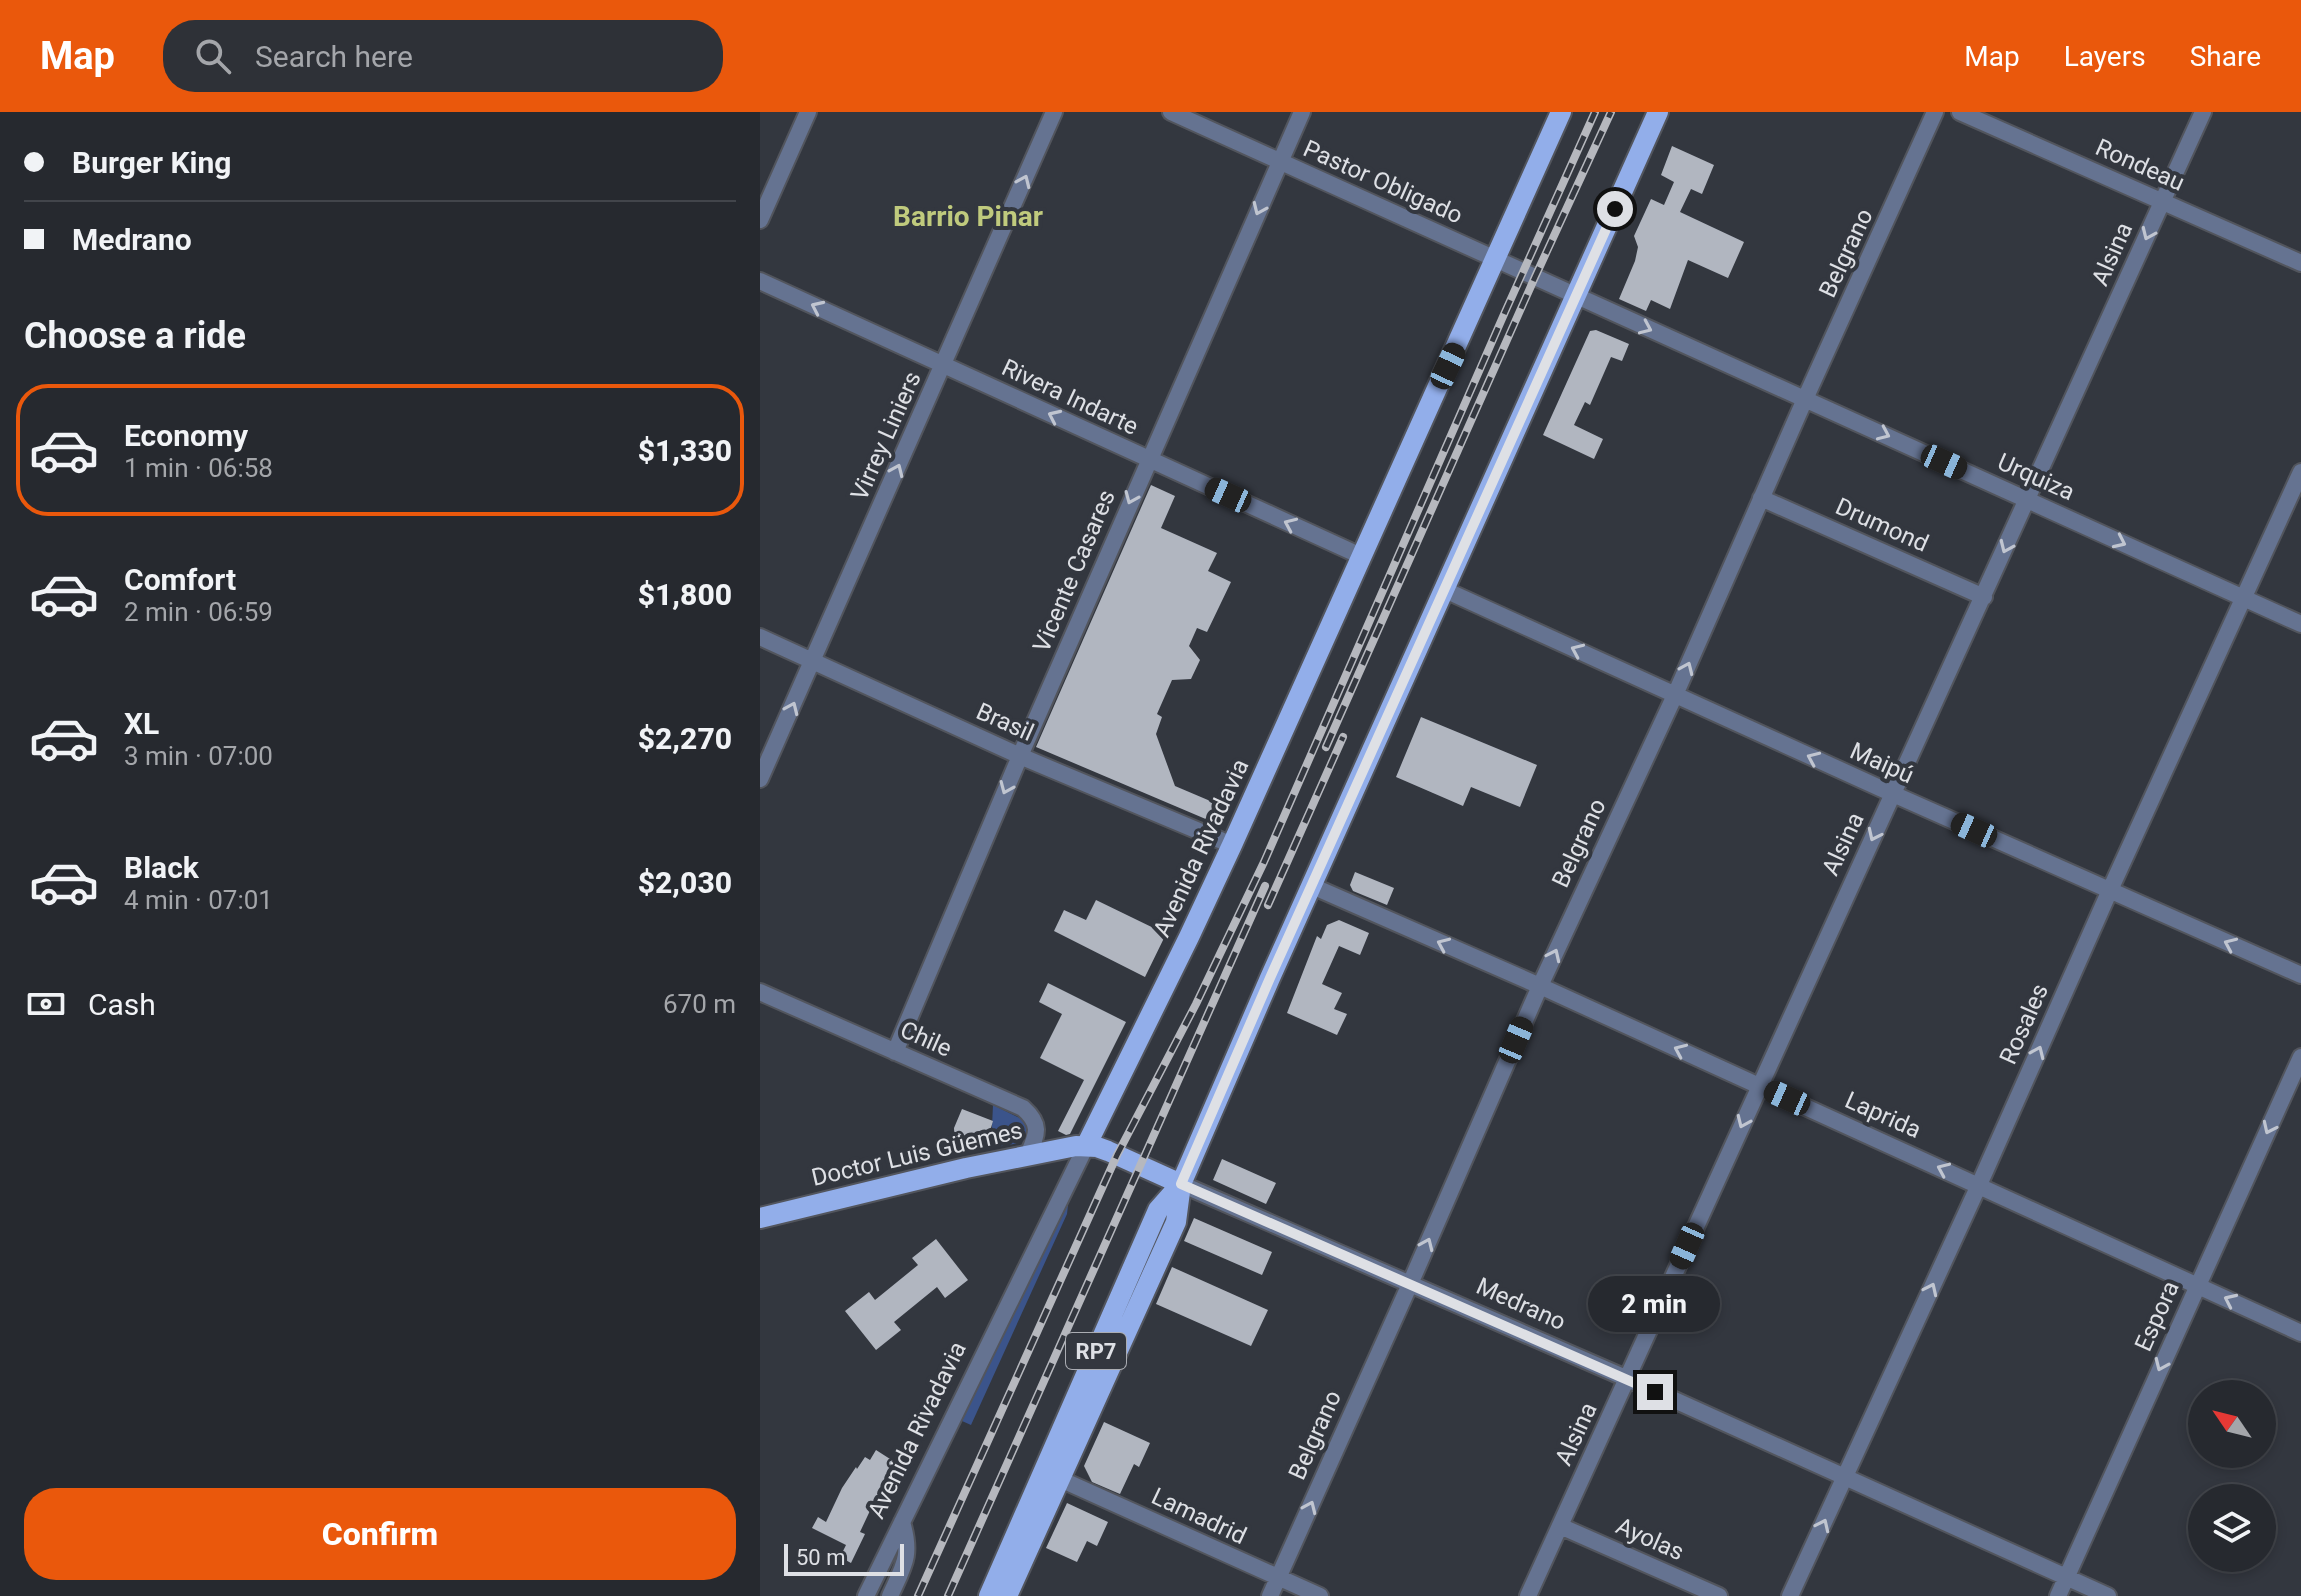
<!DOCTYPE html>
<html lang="en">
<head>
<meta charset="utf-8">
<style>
	body { margin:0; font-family:Roboto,sans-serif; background:#2e3137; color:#f1f3f6; height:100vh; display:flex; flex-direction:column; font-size:30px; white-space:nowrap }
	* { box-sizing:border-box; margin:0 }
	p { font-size:26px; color:#a4a6aa }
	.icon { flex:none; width:44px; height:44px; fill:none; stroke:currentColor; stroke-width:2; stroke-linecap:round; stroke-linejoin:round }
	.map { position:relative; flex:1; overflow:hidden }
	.side { display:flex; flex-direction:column; background:#26292f; width:760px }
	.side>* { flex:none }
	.banner { display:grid; align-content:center; height:176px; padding:0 24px; background:#26292f }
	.needle { width:52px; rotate:305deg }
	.fabs { position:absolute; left:1428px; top:1268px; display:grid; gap:16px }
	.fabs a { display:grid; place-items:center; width:88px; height:88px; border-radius:50%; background:#26292f; box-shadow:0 4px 12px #0003,0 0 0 2px #42454b; font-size:40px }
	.scale { position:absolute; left:24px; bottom:20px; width:120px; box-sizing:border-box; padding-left:8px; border:4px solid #dee0e5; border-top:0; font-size:22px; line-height:28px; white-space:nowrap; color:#dee0e5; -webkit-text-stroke:6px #33373f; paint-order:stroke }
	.end { position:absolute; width:36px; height:36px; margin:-18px; border:10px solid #dee0e5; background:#111; box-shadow:0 0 0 4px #111 }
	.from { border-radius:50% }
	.bubble { position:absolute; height:56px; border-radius:28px; background:#26292f; box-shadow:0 4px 12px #0003,0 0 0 2px #42454b; font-size:26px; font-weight:800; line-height:56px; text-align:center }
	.car { position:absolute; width:24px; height:48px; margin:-24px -12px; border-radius:10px; box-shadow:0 0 6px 2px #0007; background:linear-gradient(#222 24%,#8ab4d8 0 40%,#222 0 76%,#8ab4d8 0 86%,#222 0) }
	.banner b { display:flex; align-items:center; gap:28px; height:76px; font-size:30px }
	.banner b+b { border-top:2px solid #42454b }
	.banner i { width:20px; height:20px; background:#f1f3f6 }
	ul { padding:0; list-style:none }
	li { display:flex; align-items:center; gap:24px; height:132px; margin:0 16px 12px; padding:0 8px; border:4px solid transparent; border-radius:32px }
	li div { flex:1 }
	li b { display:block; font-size:30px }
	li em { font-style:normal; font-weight:800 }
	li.on { border-color:#ea580c }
	li>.icon { width:72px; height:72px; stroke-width:1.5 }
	h2 { padding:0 24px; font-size:36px; line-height:96px }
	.pay { display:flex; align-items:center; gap:20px; height:88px; padding:0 24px; font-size:30px }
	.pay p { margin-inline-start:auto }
	.button { display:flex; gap:16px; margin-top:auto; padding:16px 24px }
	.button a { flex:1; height:92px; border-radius:32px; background:#ea580c; color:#fff; font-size:32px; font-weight:800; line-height:92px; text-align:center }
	header { display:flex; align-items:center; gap:48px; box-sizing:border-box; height:112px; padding:0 40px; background:#ea580c; color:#fff }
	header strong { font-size:38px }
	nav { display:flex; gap:44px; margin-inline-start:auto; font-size:28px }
	.search { width:560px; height:72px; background:#2e3137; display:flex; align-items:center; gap:20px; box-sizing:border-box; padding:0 28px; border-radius:32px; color:#a4a6aa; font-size:30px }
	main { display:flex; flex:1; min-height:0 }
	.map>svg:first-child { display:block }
	.green { fill:#3b548b }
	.building { fill:#b1b6c0 }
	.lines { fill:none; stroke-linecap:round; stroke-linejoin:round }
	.minor-casing { stroke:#52555d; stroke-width:20 }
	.major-casing { stroke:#52555d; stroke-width:24 }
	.minor { stroke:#657391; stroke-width:16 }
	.major { stroke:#92aeea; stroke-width:20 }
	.rail-casing { stroke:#b6b8be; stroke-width:8 }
	.rail { stroke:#33373f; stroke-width:5; stroke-dasharray:15; stroke-linecap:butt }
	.oneway { stroke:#c0c5d0 }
	.route { stroke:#dee0e5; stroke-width:10 }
	.labels { text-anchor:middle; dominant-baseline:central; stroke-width:8; stroke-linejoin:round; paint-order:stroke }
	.shield { fill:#33373f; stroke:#abadb3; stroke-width:2 }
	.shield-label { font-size:22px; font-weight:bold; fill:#dee0e5 }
	.street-label { font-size:24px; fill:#dee0e5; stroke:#33373f }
	.quarter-label { font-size:28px; font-weight:bold; fill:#c0ca7d; stroke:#33373f }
</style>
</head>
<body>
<header>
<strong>Map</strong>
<div class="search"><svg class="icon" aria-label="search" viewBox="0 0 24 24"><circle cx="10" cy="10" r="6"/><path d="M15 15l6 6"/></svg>Search here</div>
<nav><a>Map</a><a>Layers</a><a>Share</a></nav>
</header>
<main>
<section class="side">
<div class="banner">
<b><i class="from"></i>Burger King</b>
<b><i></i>Medrano</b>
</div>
<h2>Choose a ride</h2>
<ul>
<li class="on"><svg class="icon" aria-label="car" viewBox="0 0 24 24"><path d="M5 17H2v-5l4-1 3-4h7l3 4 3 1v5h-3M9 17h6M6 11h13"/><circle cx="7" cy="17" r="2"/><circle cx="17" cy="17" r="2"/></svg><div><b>Economy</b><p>1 min · 06:58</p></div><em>$1,330</em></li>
<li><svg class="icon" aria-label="car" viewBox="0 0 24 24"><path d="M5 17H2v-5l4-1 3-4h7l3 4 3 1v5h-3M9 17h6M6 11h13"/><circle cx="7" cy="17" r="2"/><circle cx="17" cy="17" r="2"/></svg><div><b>Comfort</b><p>2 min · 06:59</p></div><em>$1,800</em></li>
<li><svg class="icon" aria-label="car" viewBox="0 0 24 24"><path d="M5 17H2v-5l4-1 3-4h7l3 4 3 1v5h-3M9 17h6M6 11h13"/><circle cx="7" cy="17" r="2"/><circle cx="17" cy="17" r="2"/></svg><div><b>XL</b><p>3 min · 07:00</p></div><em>$2,270</em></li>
<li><svg class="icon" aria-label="car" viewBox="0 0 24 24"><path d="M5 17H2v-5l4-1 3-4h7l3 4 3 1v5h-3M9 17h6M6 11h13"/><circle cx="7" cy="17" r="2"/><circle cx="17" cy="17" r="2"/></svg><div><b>Black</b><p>4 min · 07:01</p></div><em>$2,030</em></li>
</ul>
<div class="pay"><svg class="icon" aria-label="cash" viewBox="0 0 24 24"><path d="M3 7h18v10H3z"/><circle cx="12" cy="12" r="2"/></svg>Cash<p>670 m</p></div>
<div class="button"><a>Confirm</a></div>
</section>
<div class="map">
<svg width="1541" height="1484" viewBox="0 0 1541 1484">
	<rect width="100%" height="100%" fill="#33373f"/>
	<path class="green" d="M233,993L268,1010C269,1035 252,1031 231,1036Z
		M308,1093L307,1102L211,1313L202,1309L300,1102Z"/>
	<path class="building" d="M912,34L954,53L942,82L931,77L920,100L984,130L968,166L928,148L910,197L891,188L886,199L859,187L875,149L878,135L874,124L891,87L904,93L914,70L901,63Z
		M836,218L869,232L862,249L851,245L830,293L825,290L814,313L843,327L834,347L783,323L830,219Z
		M391,373L415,384L401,416L457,441L448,459L471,470L447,520L437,516L429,534L440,548L431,567L412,568L397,602L402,605L396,622L415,674L455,691L448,708L276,635Z
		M661,605L777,653L760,695L711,675L703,694L636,665Z
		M595,760L634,776L627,793L593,779L590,773Z
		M336,788L406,822L385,865L294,819L304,798L326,808Z
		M579,808L609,821L600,843L579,834L562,872L582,881L574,897L587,902L577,923L527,901L557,824L561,827L567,813Z
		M288,871L366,910L310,1022L306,1023L298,1019L324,968L280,946L302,902L279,890Z
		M202,997L233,1009L227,1029L195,1036L194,1016Z
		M462,1047L516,1071L506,1092L453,1068Z
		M434,1106L512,1140L502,1163L424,1129Z
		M176,1127L208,1168L185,1186L177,1175L134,1210L141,1218L116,1238L85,1199L109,1180L115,1188L158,1153L152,1146Z
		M412,1155L508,1198L491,1234L396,1192Z
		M344,1310L390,1331L379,1355L374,1352L360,1382L332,1370L324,1354Z
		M116,1338L141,1354L118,1390L115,1388L100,1420L105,1422L91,1451L80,1445L86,1433L52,1416L58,1405L66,1410L82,1376L96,1355L97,1357L105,1345L110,1348Z
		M307,1391L348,1410L337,1434L327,1429L317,1450L286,1436Z"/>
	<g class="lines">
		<defs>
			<path id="minor" d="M411,0L1541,512
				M1200,0L1541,151
				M0,108L48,0
				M0,169L601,444
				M1001,386L1224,485
				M685,478L1133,682L1541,863
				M0,525L260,644L472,733
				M0,667L294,0
				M552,774L780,874L1541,1221
				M0,880L263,996C282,1013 277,1022 268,1043
				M135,940L260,644L542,0
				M421,1072L868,1267L1348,1484
				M300,1367L560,1484
				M800,1414L959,1484
				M106,1484L326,1034
				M130,1484C144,1453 152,1444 142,1410
				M510,1484L650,1172L780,874L915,583L1045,287L1175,0
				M768,1484L1443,0
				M1030,1484L1219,1073L1350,778L1541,360
				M1298,1484L1541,945"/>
			<path id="major" d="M326,1034L429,825L472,733L801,0
				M0,1106L206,1056L316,1034L337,1035L348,1039L421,1072
				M229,1484L398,1098L421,1072L510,866L898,0
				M247,1484L416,1110L421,1072"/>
		</defs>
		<use href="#minor" class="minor-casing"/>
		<use href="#major" class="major-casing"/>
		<use href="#minor" class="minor"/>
		<use href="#major" class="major"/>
		<defs>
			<path id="rail" d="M566,635L775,165L851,0
				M508,793L583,625
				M158,1484L357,1043L436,892L504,750L745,200L835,0
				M188,1484L505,774"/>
		</defs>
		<use href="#rail" class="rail-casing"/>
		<use href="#rail" class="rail"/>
	</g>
	<defs><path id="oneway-chevron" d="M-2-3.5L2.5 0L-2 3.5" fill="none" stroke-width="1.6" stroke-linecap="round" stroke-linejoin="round" transform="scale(2)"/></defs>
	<g class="oneway">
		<use href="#oneway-chevron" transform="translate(264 69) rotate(-66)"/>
		<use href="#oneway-chevron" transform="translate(499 97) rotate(114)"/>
		<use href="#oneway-chevron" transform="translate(1388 122) rotate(114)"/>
		<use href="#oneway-chevron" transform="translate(57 195) rotate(-155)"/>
		<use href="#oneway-chevron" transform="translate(886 216) rotate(24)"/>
		<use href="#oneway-chevron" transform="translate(294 304) rotate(-155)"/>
		<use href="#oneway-chevron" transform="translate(1124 322) rotate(24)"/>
		<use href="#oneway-chevron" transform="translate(137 358) rotate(-66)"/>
		<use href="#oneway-chevron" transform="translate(371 386) rotate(113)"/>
		<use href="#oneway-chevron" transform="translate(530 412) rotate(-156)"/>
		<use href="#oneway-chevron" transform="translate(1360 430) rotate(25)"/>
		<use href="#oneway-chevron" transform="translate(1246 435) rotate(114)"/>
		<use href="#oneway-chevron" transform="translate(817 538) rotate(-156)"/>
		<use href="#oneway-chevron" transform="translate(927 556) rotate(-66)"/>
		<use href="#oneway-chevron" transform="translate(32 596) rotate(-66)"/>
		<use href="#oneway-chevron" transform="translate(1053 646) rotate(-156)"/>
		<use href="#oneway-chevron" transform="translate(246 676) rotate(113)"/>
		<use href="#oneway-chevron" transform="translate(1114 723) rotate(115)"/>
		<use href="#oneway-chevron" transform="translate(683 832) rotate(-156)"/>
		<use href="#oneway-chevron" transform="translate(1470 832) rotate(-156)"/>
		<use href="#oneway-chevron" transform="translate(794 843) rotate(-65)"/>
		<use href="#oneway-chevron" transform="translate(920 938) rotate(-156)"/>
		<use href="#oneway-chevron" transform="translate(1278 940) rotate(-66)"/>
		<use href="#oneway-chevron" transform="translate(983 1010) rotate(114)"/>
		<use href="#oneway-chevron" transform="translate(1509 1016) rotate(115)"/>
		<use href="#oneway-chevron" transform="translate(1183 1057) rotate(-156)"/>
		<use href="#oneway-chevron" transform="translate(667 1132) rotate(-66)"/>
		<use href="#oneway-chevron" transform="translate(1171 1177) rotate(-65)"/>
		<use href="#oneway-chevron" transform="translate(1470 1188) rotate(-155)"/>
		<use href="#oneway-chevron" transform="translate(1401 1253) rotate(114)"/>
		<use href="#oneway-chevron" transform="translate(550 1395) rotate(-66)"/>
		<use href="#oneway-chevron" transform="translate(1063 1413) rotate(-65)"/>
	</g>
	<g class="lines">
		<path class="route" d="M855,97L510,866L421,1072L895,1280"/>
	</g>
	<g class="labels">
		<rect class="shield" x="306" y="1221" width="60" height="36" rx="6"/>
		<g class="shield-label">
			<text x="336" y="1239">RP7</text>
		</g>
		<g class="street-label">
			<text transform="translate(1380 53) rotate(24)">Rondeau</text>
			<text transform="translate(623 70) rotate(24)">Pastor Obligado</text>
			<text transform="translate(1086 141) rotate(-65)">Belgrano</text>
			<text transform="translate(1352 142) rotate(-66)">Alsina</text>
			<text transform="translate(310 285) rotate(25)">Rivera Indarte</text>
			<text transform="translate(126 324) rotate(-66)">Virrey Liniers</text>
			<text transform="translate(1276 365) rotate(24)">Urquiza</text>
			<text transform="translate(1122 413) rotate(24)">Drumond</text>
			<text transform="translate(314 459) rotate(-67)">Vicente Casares</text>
			<text transform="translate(245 610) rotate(24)">Brasil</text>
			<text transform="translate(1122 651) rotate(24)">Maipú</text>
			<text transform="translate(819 731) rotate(-65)">Belgrano</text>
			<text transform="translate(1083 732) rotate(-65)">Alsina</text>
			<text transform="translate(441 736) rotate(-65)">Avenida Rivadavia</text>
			<text transform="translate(1264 912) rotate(-66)">Rosales</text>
			<text transform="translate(166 927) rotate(24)">Chile</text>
			<text transform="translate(1123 1003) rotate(24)">Laprida</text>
			<text transform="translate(157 1042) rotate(-13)">Doctor Luis Güemes</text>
			<text transform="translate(761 1192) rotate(24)">Medrano</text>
			<text transform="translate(1397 1204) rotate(-66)">Espora</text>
			<text transform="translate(157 1318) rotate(-64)">Avenida Rivadavia</text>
			<text transform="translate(816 1322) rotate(-65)">Alsina</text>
			<text transform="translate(555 1323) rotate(-66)">Belgrano</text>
			<text transform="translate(439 1404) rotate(25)">Lamadrid</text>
			<text transform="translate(890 1427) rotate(24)">Ayolas</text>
		</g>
		<g class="quarter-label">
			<text x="208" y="104">Barrio Pinar</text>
		</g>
	</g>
</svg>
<div class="fabs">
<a><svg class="needle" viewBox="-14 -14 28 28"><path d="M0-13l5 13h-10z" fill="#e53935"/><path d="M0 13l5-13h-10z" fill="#a4a6aa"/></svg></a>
<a><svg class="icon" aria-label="layers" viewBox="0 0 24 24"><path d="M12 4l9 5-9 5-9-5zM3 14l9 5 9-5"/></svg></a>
</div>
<div class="scale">50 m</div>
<i class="end from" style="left:855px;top:97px"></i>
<i class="end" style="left:895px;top:1280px"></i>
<div class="bubble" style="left:828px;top:1164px;width:132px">2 min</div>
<i class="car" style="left:688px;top:254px;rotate:25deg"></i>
<i class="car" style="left:1184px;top:350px;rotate:114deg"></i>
<i class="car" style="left:468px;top:383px;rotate:294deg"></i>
<i class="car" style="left:1214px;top:718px;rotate:294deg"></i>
<i class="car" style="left:756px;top:928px;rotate:23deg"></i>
<i class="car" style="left:1027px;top:986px;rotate:294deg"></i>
<i class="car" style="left:927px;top:1134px;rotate:204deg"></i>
</div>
</main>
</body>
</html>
